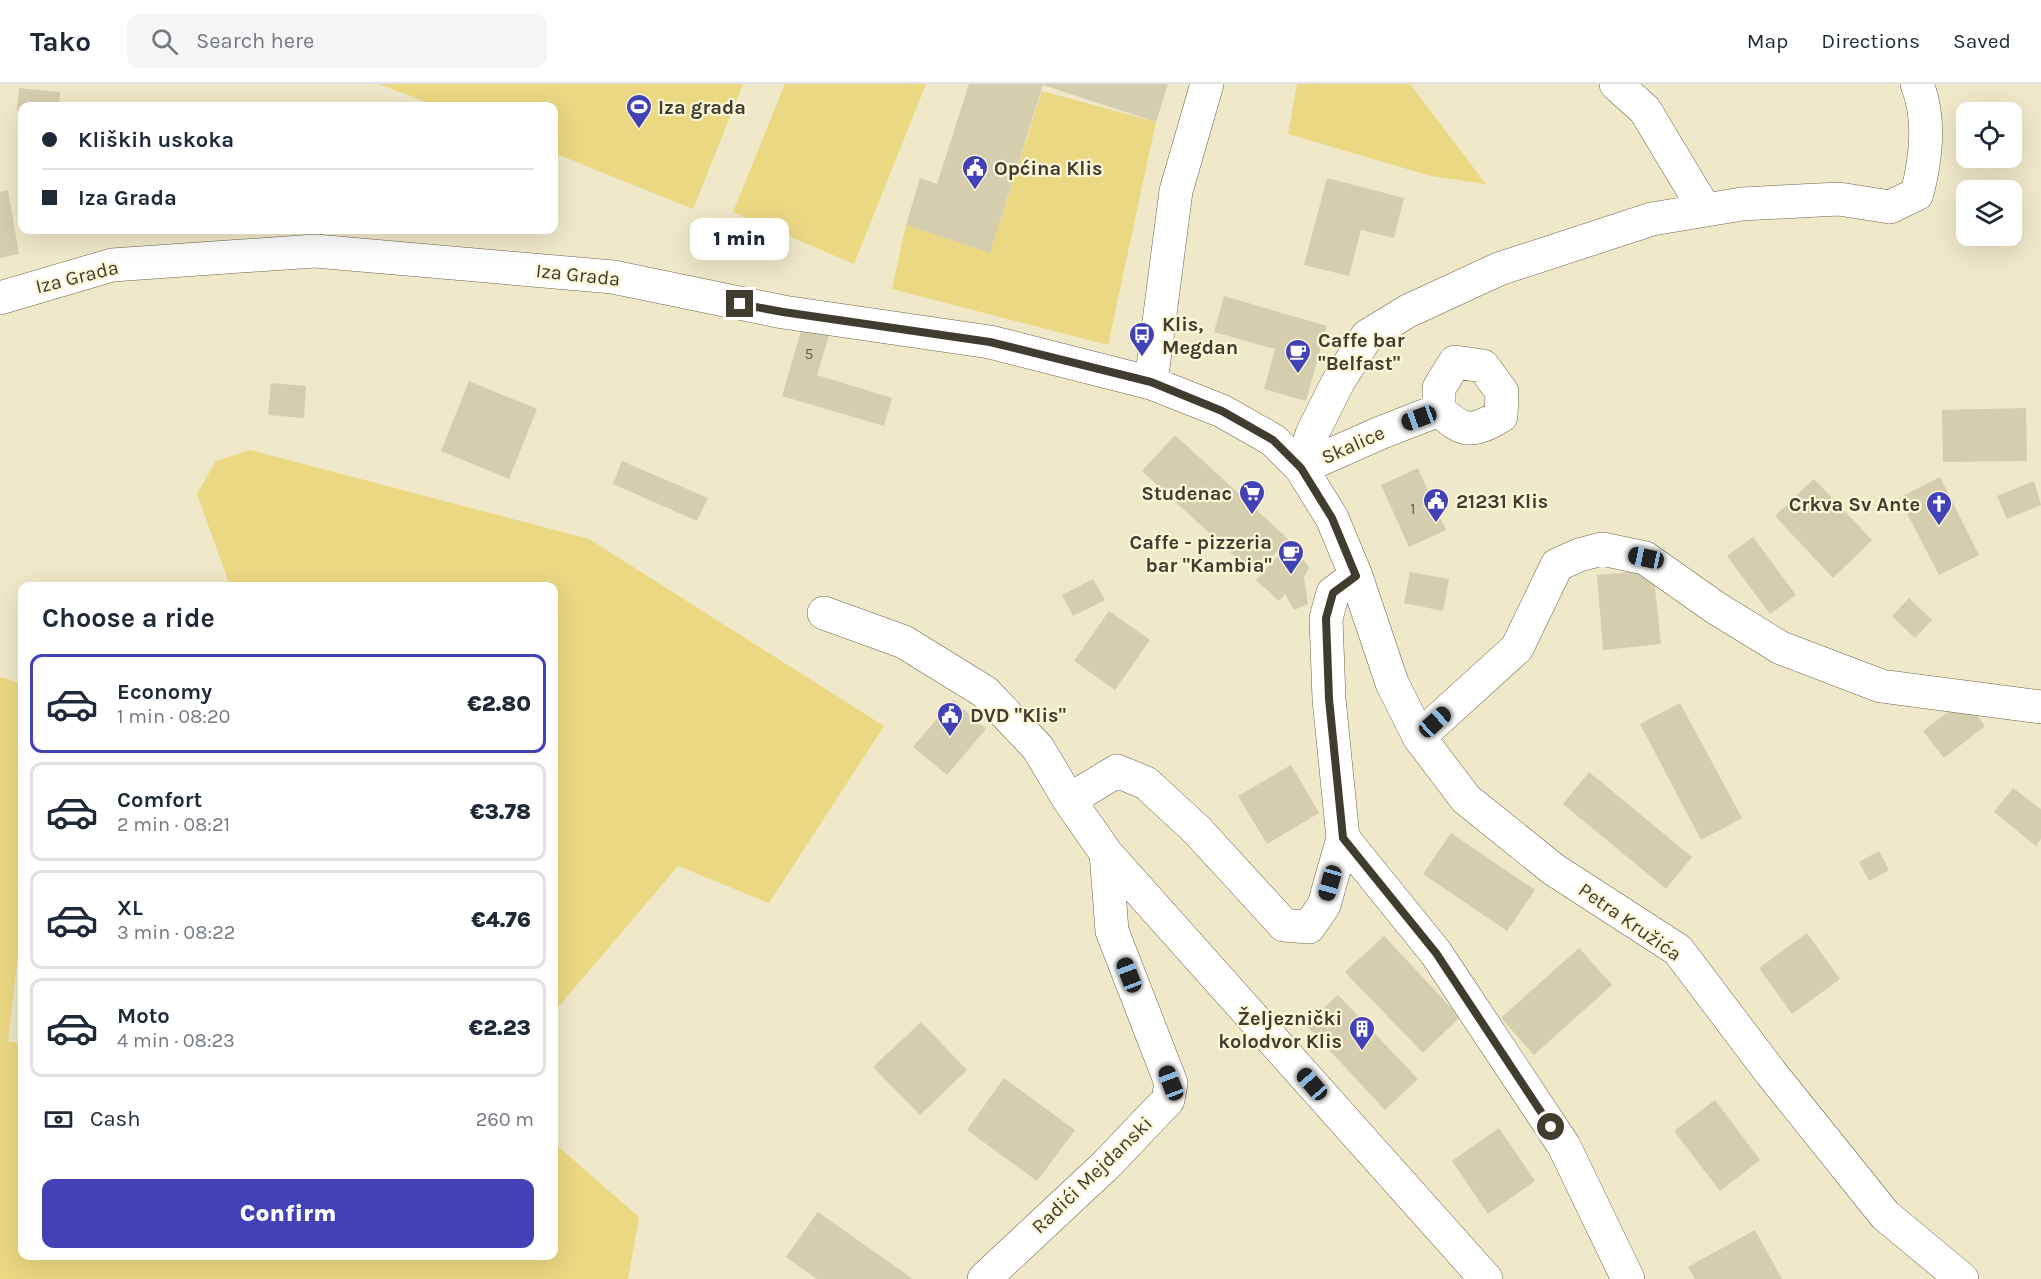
<!DOCTYPE html>
<html lang="en">
<head>
<meta charset="utf-8">
<style>
	body { margin:0; font-family:Karla,sans-serif; background:#f6f6f7; color:#1f2937; height:100vh; display:flex; flex-direction:column; font-size:22px; white-space:nowrap }
	* { box-sizing:border-box; margin:0 }
	p { font-size:20px; color:#747a83 }
	.icon { flex:none; width:33px; height:33px; fill:none; stroke:currentColor; stroke-width:2; stroke-linecap:round; stroke-linejoin:round }
	.map { position:relative; flex:1; overflow:hidden }
	.side { position:absolute; left:18px; top:498px; width:540px; height:678px; display:flex; flex-direction:column; background:#fff; border-radius:12px; box-shadow:0 6px 24px #0002 }
	.side>* { flex:none }
	.banner { position:absolute; left:18px; top:18px; width:540px; height:132px; border-radius:12px; box-shadow:0 6px 24px #0002; display:grid; align-content:center; height:132px; padding:0 24px; background:#fff }
	.buttons { position:absolute; left:1956px; top:18px; display:grid; gap:12px }
	.buttons a { display:grid; place-items:center; width:66px; height:66px; border-radius:12px; background:#fff; box-shadow:0 6px 24px #0002; font-size:30px }
	.end { position:absolute; width:27px; height:27px; margin:-14px; border:8px solid #403d30; background:#fff; box-shadow:0 0 0 3px #fff }
	.from { border-radius:50% }
	.bubble { position:absolute; height:42px; border-radius:12px; background:#fff; box-shadow:0 6px 24px #0002; font-size:20px; font-weight:800; line-height:42px; text-align:center }
	.car { position:absolute; width:18px; height:36px; margin:-18px -9px; border-radius:8px; box-shadow:0 0 4px 2px #0007; background:linear-gradient(#222 24%,#8ab4d8 0 40%,#222 0 76%,#8ab4d8 0 86%,#222 0) }
	.banner b { display:flex; align-items:center; gap:21px; height:57px; font-size:22px }
	.banner b+b { border-top:2px solid #e0e1e3 }
	.banner i { width:15px; height:15px; background:#1f2937 }
	ul { padding:0; list-style:none }
	li { display:flex; align-items:center; gap:18px; height:99px; margin:0 12px 9px; padding:0 12px; border:3px solid #e0e1e3; border-radius:12px }
	li div { flex:1 }
	li b { display:block; font-size:22px }
	li em { font-style:normal; font-weight:800 }
	li.current { border-color:#4341b6 }
	li>.icon { width:54px; height:54px; stroke-width:1.5 }
	h2 { padding:0 24px; font-size:27px; line-height:72px }
	.pay { display:flex; align-items:center; gap:15px; height:66px; padding:0 24px; font-size:22px }
	.pay p { margin-inline-start:auto }
	.primary-button { display:flex; gap:12px; margin-top:auto; padding:12px 24px }
	.primary-button a { flex:1; height:69px; border-radius:12px; background:#4341b6; color:#fff; font-size:24px; font-weight:800; line-height:69px; text-align:center }
	header { display:flex; align-items:center; gap:36px; box-sizing:border-box; height:84px; padding:0 30px; background:#fff; border-bottom:2px solid #e0e1e3 }
	header strong { font-size:28px }
	nav { display:flex; gap:33px; margin-inline-start:auto; font-size:21px }
	.search { width:420px; height:54px; background:#f6f6f7; display:flex; align-items:center; gap:15px; box-sizing:border-box; padding:0 21px; border-radius:12px; color:#747a83; font-size:22px }
	.map>svg:first-child { display:block }
	.green { fill:#ebd883 }
	.building { fill:#d4cdae }
	.lines { fill:none; stroke-linecap:round; stroke-linejoin:round }
	.minor-casing { stroke:#6b6549; stroke-width:34 }
	.minor { stroke:#fff; stroke-width:33 }
	.route { stroke:#403d30; stroke-width:8 }
	.labels { text-anchor:middle; dominant-baseline:central; stroke-width:4.5; stroke-linejoin:round; paint-order:stroke }
	.number-label { font-size:16px; fill:#656150 }
	.poi-label { font-size:20px; font-weight:bold; fill:#403d30; stroke:#fcf6d6; text-anchor:start }
	.street-label { font-size:20px; fill:#403d30; stroke:#fcf6d6 }
</style>
</head>
<body>
<header>
<strong>Tako</strong>
<div class="search"><svg class="icon" aria-label="search" viewBox="0 0 24 24"><circle cx="10" cy="10" r="6"/><path d="M15 15l6 6"/></svg>Search here</div>
<nav><a>Map</a><a>Directions</a><a>Saved</a></nav>
</header>
<div class="map">
<svg width="2041" height="1195" viewBox="0 0 2041 1195">
	<rect width="100%" height="100%" fill="#efe8c9"/>
	<path class="green" d="M379,0H743L693,125L554,69V22H436Z
		M785,0H926L854,180L733,128Z
		M1297,0H1410L1486,100L1431,92L1288,50Z
		M1042,7L1156,38L1108,261L892,205L906,141L990,169Z
		M250,366L589,455L884,642L769,819L678,782L554,928V502H248L229,499L197,410L216,377Z
		M0,593L22,600V836L8,957L22,960V1172H554V1059L639,1133L628,1195H0Z"/>
	<path class="building" d="M969,0H1168L1156,38L1043,1L990,169L906,141L920,94L937,100Z
		M19,4L60,8L59,22H22V27H17Z
		M1327,94L1404,114L1394,154L1361,146L1349,192L1304,181Z
		M8,106L19,170L0,174V108Z
		M1224,212L1327,242L1306,317L1264,305L1275,265L1214,248Z
		M803,240L830,248L817,291L892,314L884,342L782,312Z
		M469,297L537,325L509,395L441,367Z
		M271,299L306,302L304,334L268,331Z
		M2026,324L2027,377L1943,378L1942,326Z
		M1175,351L1288,455L1255,491L1142,387Z
		M622,377L708,414L697,437L613,400Z
		M1418,384L1446,446L1409,463L1381,401Z
		M1940,393L1979,471L1939,491L1899,414Z
		M1814,395L1872,456L1833,494L1775,432Z
		M2034,397L2041,421L2007,435L1997,412Z
		M1753,453L1796,511L1770,530L1727,472Z
		M1291,457L1309,484L1304,493L1308,520L1294,526L1285,510L1279,517L1256,496Z
		M1653,486L1661,560L1603,566L1597,491Z
		M1410,488L1449,495L1443,527L1404,519Z
		M1093,495L1105,516L1073,532L1062,511Z
		M1909,514L1932,536L1915,554L1892,532Z
		M1109,527L1150,556L1115,606L1074,577Z
		M1965,615L1985,642L1944,674L1923,647Z
		M953,616L986,645L947,691L913,663Z
		M1680,619L1742,734L1701,756L1640,640Z
		M1291,681L1319,729L1267,760L1238,712Z
		M1589,688L1692,773L1666,805L1563,720Z
		M2013,704L2041,725V755L2036,762L1994,728Z
		M1451,749L1535,806L1507,847L1423,790Z
		M1879,767L1889,786L1869,797L1859,778Z
		M1807,849L1840,895L1792,930L1759,884Z
		M1384,852L1460,933L1423,969L1345,888Z
		M1579,864L1612,901L1534,971L1501,934Z
		M1338,911L1418,995L1385,1026L1306,941Z
		M921,938L967,986L920,1031L873,983Z
		M1004,994L1075,1046L1037,1097L967,1046Z
		M1715,1016L1760,1076L1720,1107L1674,1047Z
		M1499,1044L1535,1097L1488,1130L1452,1077Z
		M818,1128L913,1195H817L786,1173Z
		M1755,1146L1782,1195H1695L1688,1183Z"/>
	<g class="lines">
		<defs>
			<path id="minor" d="M1616,0L1645,26L1705,126
				M0,214L112,181L315,167L613,193L783,228L990,258L1151,299L1222,327L1273,356L1301,384L1332,434L1356,492L1392,599L1419,653L1466,715L1553,785L1678,866L1771,989L1885,1131L1962,1195
				M1151,299L1176,107L1207,0
				M1301,384L1312,350L1338,298L1367,252L1408,227L1499,185L1652,135L1742,120L1839,115L1890,123L1917,110C1926,74 1931,35 1917,0
				M1301,384L1380,349L1439,326C1464,349 1472,349 1501,332L1502,308L1483,282L1455,278L1439,304V326
				M824,529L904,558L985,608L1038,664L1069,716L1106,769L1486,1195
				M1419,653L1517,564L1557,481L1579,471L1602,465L1645,474L1716,524L1781,564L1881,602L2041,623
				M1069,716L1117,687L1146,699L1197,746L1284,841L1309,843L1324,821L1343,754L1329,615L1326,534L1333,509L1356,492
				M1343,754L1436,869L1564,1062L1628,1195
				M984,1195L1106,1081L1168,1016L1171,999L1112,847L1106,769"/>
		</defs>
		<use href="#minor" class="minor-casing"/>
		<use href="#minor" class="minor"/>
	</g>
	<g class="lines">
		<path class="route" d="M740,220L783,228L990,258L1151,298L1222,327L1273,356L1301,384L1332,434L1356,492L1333,509L1326,534L1329,615L1343,754L1436,869L1551,1043"/>
	</g>
	<defs>
		<symbol id="stadium-pin" viewBox="-11 -11 22 30"><path d="M0 17L-7.5 6A9.5 9.5 0 1 1 7.5 6Z" fill="#4341b6" stroke="#fcf6d6"/><path d="M0-5a6.5 5 0 1 0 0 10a6.5 5 0 1 0 0-10ZM-3.5-1.8h7v3.6h-7Z" fill="#fff"/></symbol>
		<symbol id="civic-pin" viewBox="-11 -11 22 30"><path d="M0 17L-7.5 6A9.5 9.5 0 1 1 7.5 6Z" fill="#4341b6" stroke="#fcf6d6"/><path d="M-.6-6.5H3V-4.5H.6V-3L4-1V1h2V6H-6V1h2V-1L-.6-3ZM-1.2 2.5V6h2.4V2.5Z" fill="#fff"/></symbol>
		<symbol id="bus-pin" viewBox="-11 -11 22 30"><path d="M0 17L-7.5 6A9.5 9.5 0 1 1 7.5 6Z" fill="#4341b6" stroke="#fcf6d6"/><path d="M-5-6H5V4H4V6H2V4H-2V6H-4V4H-5ZM-3.5-4V0h7V-4ZM-3.5 1.2v1.5H-2V1.2ZM2 1.2v1.5H3.5V1.2Z" fill="#fff"/></symbol>
		<symbol id="cafe-pin" viewBox="-11 -11 22 30"><path d="M0 17L-7.5 6A9.5 9.5 0 1 1 7.5 6Z" fill="#4341b6" stroke="#fcf6d6"/><path d="M-5.5-4.5H6V0H3Q3 3.5 0 3.5H-2.5Q-5.5 3.5-5.5 0ZM3-3.2v2h1.7v-2ZM-6 4.5H4V6H-6Z" fill="#fff"/></symbol>
		<symbol id="supermarket-pin" viewBox="-11 -11 22 30"><path d="M0 17L-7.5 6A9.5 9.5 0 1 1 7.5 6Z" fill="#4341b6" stroke="#fcf6d6"/><path d="M-6-5.5h2.5l.6 2H6L4.5 2H-2.5L-4.4-4H-6ZM-1.5 3.2a1.3 1.3 0 1 0 .1 0ZM3 3.2a1.3 1.3 0 1 0 .1 0Z" fill="#fff"/></symbol>
		<symbol id="church-pin" viewBox="-11 -11 22 30"><path d="M0 17L-7.5 6A9.5 9.5 0 1 1 7.5 6Z" fill="#4341b6" stroke="#fcf6d6"/><path d="M-1.2-6h2.4v3.5h3.3v2.4h-3.3V6h-2.4V-.1h-3.3v-2.4h3.3Z" fill="#fff"/></symbol>
		<symbol id="building-pin" viewBox="-11 -11 22 30"><path d="M0 17L-7.5 6A9.5 9.5 0 1 1 7.5 6Z" fill="#4341b6" stroke="#fcf6d6"/><path d="M-4-6H4V6H1V3H-1V6H-4ZM-2.5-4.3h1.7v1.8h-1.7ZM.8-4.3h1.7v1.8H.8ZM-2.5-1h1.7V.8h-1.7ZM.8-1h1.7V.8H.8Z" fill="#fff"/></symbol>
	</defs>
	<g fill-rule="evenodd">
		<use href="#stadium-pin" x="624" y="8" width="30" height="40"/>
		<use href="#civic-pin" x="960" y="69" width="30" height="40"/>
		<use href="#bus-pin" x="1127" y="236" width="30" height="40"/>
		<use href="#cafe-pin" x="1283" y="253" width="30" height="40"/>
		<use href="#supermarket-pin" x="1237" y="394" width="30" height="40"/>
		<use href="#civic-pin" x="1421" y="402" width="30" height="40"/>
		<use href="#church-pin" x="1924" y="405" width="30" height="40"/>
		<use href="#cafe-pin" x="1276" y="454" width="30" height="40"/>
		<use href="#civic-pin" x="935" y="616" width="30" height="40"/>
		<use href="#building-pin" x="1347" y="930" width="30" height="40"/>
	</g>
	<g class="labels">
		<g class="number-label">
			<text x="809" y="269">5</text>
			<text x="1413" y="424">1</text>
		</g>
		<g class="poi-label">
			<text x="658" y="23">Iza grada</text>
			<text x="994" y="84">Općina Klis</text>
			<text x="1162" y="240">Klis,<tspan x="1162" dy="23">Megdan</tspan></text>
			<text x="1318" y="256">Caffe bar<tspan x="1318" dy="23">"Belfast"</tspan></text>
			<text x="1232" y="409" text-anchor="end">Studenac</text>
			<text x="1456" y="417">21231 Klis</text>
			<text x="1920" y="420" text-anchor="end">Crkva Sv Ante</text>
			<text x="1272" y="458" text-anchor="end">Caffe - pizzeria<tspan x="1272" dy="23">bar "Kambia"</tspan></text>
			<text x="970" y="631">DVD "Klis"</text>
			<text x="1342" y="934" text-anchor="end">Željeznički<tspan x="1342" dy="23">kolodvor Klis</tspan></text>
		</g>
		<g class="street-label">
			<text transform="translate(578 191) rotate(6)">Iza Grada</text>
			<text transform="translate(77 193) rotate(-14)">Iza Grada</text>
			<text transform="translate(1353 361) rotate(-24)">Skalice</text>
			<text transform="translate(1630 838) rotate(35)">Petra Kružića</text>
			<text transform="translate(1092 1091) rotate(-44)">Radići Mejdanski</text>
		</g>
	</g>
</svg>
<div class="buttons">
<a><svg class="icon" aria-label="locate" viewBox="0 0 24 24"><circle cx="12" cy="12" r="6"/><path d="M12 2v4M12 18v4M2 12h4M18 12h4"/></svg></a>
<a><svg class="icon" aria-label="layers" viewBox="0 0 24 24"><path d="M12 4l9 5-9 5-9-5zM3 14l9 5 9-5"/></svg></a>
</div>
<i class="end from" style="left:1551px;top:1043px"></i>
<i class="end" style="left:740px;top:220px"></i>
<div class="bubble" style="left:690px;top:134px;width:99px">1 min</div>
<i class="car" style="left:1419px;top:334px;rotate:250deg"></i>
<i class="car" style="left:1646px;top:474px;rotate:282deg"></i>
<i class="car" style="left:1435px;top:638px;rotate:48deg"></i>
<i class="car" style="left:1330px;top:799px;rotate:196deg"></i>
<i class="car" style="left:1129px;top:891px;rotate:339deg"></i>
<i class="car" style="left:1171px;top:999px;rotate:339deg"></i>
<i class="car" style="left:1312px;top:1000px;rotate:319deg"></i>
<div class="banner">
<b><i class="from"></i>Kliških uskoka</b>
<b><i></i>Iza Grada</b>
</div>
<section class="side">
<h2>Choose a ride</h2>
<ul>
<li class="current"><svg class="icon" aria-label="car" viewBox="0 0 24 24"><path d="M5 17H2v-5l4-1 3-4h7l3 4 3 1v5h-3M9 17h6M6 11h13"/><circle cx="7" cy="17" r="2"/><circle cx="17" cy="17" r="2"/></svg><div><b>Economy</b><p>1 min · 08:20</p></div><em>€2.80</em></li>
<li><svg class="icon" aria-label="car" viewBox="0 0 24 24"><path d="M5 17H2v-5l4-1 3-4h7l3 4 3 1v5h-3M9 17h6M6 11h13"/><circle cx="7" cy="17" r="2"/><circle cx="17" cy="17" r="2"/></svg><div><b>Comfort</b><p>2 min · 08:21</p></div><em>€3.78</em></li>
<li><svg class="icon" aria-label="car" viewBox="0 0 24 24"><path d="M5 17H2v-5l4-1 3-4h7l3 4 3 1v5h-3M9 17h6M6 11h13"/><circle cx="7" cy="17" r="2"/><circle cx="17" cy="17" r="2"/></svg><div><b>XL</b><p>3 min · 08:22</p></div><em>€4.76</em></li>
<li><svg class="icon" aria-label="car" viewBox="0 0 24 24"><path d="M5 17H2v-5l4-1 3-4h7l3 4 3 1v5h-3M9 17h6M6 11h13"/><circle cx="7" cy="17" r="2"/><circle cx="17" cy="17" r="2"/></svg><div><b>Moto</b><p>4 min · 08:23</p></div><em>€2.23</em></li>
</ul>
<div class="pay"><svg class="icon" aria-label="cash" viewBox="0 0 24 24"><path d="M3 7h18v10H3z"/><circle cx="12" cy="12" r="2"/></svg>Cash<p>260 m</p></div>
<div class="primary-button"><a>Confirm</a></div>
</section>
</div>
</body>
</html>
